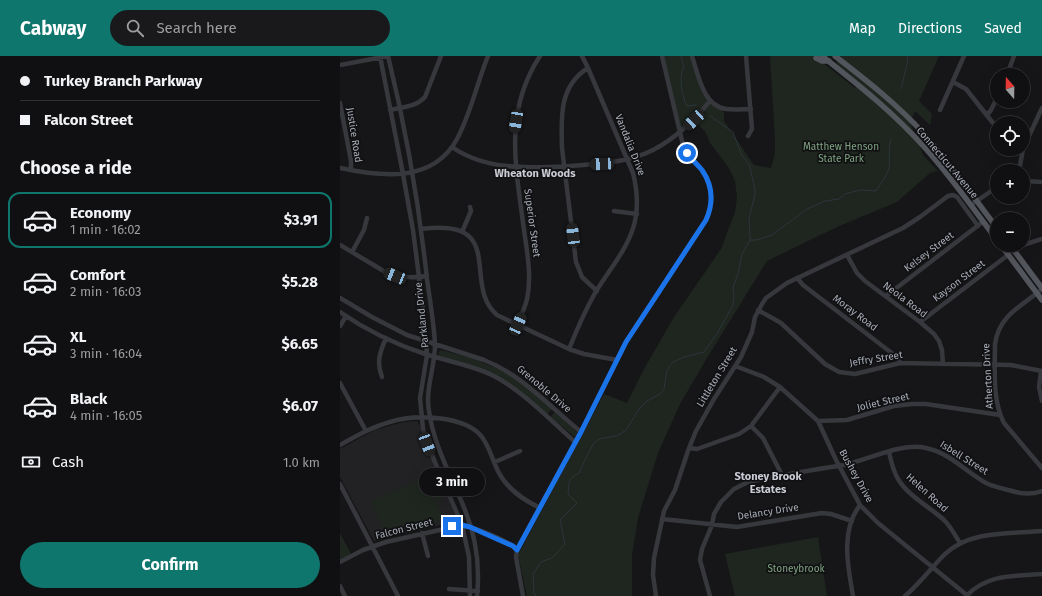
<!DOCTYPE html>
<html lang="en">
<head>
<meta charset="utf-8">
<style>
	body { margin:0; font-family:"Fira Sans",sans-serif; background:#19191b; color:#f1f3f6; height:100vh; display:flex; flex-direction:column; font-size:15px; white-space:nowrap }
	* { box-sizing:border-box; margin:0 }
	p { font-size:13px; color:#9c9d9f }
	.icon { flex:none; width:22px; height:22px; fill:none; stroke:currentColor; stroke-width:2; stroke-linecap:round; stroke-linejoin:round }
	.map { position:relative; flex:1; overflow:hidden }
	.sheet { display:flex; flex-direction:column; background:#101012; width:340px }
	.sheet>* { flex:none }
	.hud { display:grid; align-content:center; height:88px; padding:0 20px; background:#101012 }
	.needle { width:26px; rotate:340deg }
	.controls { position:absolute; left:650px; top:12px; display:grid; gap:8px }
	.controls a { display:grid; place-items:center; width:40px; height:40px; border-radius:50%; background:#101012; box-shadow:0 4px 16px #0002,0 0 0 1px #303032; font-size:20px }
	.end { position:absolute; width:18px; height:18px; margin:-9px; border:5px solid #1a73e8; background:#fff; box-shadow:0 0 0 2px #fff }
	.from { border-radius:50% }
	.bubble { position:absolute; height:28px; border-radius:14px; background:#101012; box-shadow:0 4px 16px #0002,0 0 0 1px #303032; font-size:13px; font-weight:700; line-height:28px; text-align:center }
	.car { position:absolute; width:12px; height:24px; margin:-12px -6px; border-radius:5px; box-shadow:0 0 3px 1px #0007; background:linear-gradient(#222 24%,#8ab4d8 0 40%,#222 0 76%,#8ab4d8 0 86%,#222 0) }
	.hud b { display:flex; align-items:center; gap:14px; height:38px; font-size:15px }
	.hud b+b { border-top:1px solid #303032 }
	.hud i { width:10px; height:10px; background:#f1f3f6 }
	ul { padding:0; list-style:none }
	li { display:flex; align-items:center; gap:12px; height:56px; margin:0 8px 6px; padding:0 12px; border:2px solid transparent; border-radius:12px }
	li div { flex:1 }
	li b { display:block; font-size:15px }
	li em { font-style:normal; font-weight:700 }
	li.current { border-color:#0f766e }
	li>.icon { width:36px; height:36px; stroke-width:1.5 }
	h2 { padding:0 20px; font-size:18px; line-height:48px }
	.pay { display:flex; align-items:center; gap:10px; height:44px; padding:0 20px; font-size:15px }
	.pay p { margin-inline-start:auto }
	.action { display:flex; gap:8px; margin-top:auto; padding:8px 20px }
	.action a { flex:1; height:46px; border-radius:24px; background:#0f766e; color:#fff; font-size:16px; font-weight:700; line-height:46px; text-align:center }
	header { display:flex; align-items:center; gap:24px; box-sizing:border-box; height:56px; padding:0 20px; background:#0f766e; color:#fff }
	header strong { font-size:19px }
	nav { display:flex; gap:22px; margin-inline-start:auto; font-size:14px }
	.search { width:280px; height:36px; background:#19191b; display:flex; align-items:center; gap:10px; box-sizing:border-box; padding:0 14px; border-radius:22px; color:#9c9d9f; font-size:15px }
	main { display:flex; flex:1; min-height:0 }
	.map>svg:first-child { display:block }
	.built { fill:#222225 }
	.green { fill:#1e261f }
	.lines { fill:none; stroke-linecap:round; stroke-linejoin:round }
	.stream { stroke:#2c353c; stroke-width:1 }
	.minor { stroke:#37383d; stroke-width:4.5 }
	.major { stroke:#53555c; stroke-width:5.5 }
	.route { stroke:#1a73e8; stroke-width:5 }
	.labels { text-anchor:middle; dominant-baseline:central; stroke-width:3.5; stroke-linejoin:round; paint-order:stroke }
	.street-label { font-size:10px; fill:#a8adb8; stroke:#111113 }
	.park-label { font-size:10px; fill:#7fa381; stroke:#111113 }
	.neighbourhood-label { font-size:11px; font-weight:bold; fill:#c9ccd4; stroke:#111113 }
</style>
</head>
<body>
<header>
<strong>Cabway</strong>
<div class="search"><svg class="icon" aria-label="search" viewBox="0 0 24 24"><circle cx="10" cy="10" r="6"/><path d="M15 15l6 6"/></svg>Search here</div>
<nav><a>Map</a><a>Directions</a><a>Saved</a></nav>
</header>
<main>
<section class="sheet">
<div class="hud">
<b><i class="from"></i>Turkey Branch Parkway</b>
<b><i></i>Falcon Street</b>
</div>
<h2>Choose a ride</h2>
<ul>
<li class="current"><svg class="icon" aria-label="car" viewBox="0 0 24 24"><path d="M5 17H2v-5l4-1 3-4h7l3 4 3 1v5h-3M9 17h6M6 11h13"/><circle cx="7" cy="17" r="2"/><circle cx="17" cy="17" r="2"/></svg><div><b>Economy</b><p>1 min · 16:02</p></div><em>$3.91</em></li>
<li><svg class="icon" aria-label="car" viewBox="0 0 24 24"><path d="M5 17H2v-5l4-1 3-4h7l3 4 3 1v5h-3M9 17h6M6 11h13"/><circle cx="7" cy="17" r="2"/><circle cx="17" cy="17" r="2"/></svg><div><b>Comfort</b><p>2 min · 16:03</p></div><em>$5.28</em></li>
<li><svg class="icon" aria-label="car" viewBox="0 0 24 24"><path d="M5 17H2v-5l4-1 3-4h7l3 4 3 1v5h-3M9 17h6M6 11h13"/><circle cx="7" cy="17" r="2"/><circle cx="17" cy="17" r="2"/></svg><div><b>XL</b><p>3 min · 16:04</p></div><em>$6.65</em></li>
<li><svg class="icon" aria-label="car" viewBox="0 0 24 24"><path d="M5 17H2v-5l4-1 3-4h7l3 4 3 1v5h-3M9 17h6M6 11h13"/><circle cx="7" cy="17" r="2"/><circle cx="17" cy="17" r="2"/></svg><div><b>Black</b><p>4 min · 16:05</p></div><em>$6.07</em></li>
</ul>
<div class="pay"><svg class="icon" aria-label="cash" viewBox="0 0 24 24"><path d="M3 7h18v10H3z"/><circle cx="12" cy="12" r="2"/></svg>Cash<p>1.0 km</p></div>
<div class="action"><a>Confirm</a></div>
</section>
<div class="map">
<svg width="702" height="540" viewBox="0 0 702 540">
	<rect width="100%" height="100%" fill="#161618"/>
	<path class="built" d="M77,365L80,370L116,462L113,466L34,485L0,421V393L35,374L64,366Z"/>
	<path class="green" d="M322,0H352L365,36L384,57V65L414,109L431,112L435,97V83L430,0H474L515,32L519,26L496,7L501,0H599L579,45L592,58L590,69L575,55L570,66L583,99L598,115L590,117L557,146L497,171L427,205L370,297L340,348L318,397L298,462L292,499V540H187L178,499L264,338L287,347L304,313L334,261L381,193L395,156L397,141L395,125L389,112L370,87L366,77L354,64L339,78Z
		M101,294L131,302L161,314L177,323L212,353L207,358L169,327L99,300V296Z
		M215,356L237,376L238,379L235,381L210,361Z
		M84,422L105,464L46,479L32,448L34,444Z
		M94,423L98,433L93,435L88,425Z
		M98,434L103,444L97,446L93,436Z
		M0,477L12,500L0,506Z
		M478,481L487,540H395L385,498Z"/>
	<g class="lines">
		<path class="stream" d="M341,0L344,11C338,19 342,41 347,50L356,49
			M561,33L568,4L567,0
			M370,60L393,76L402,100L409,108L415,133V139L409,162L410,184
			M196,540L194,537L193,518L201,506L212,502L225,488L220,464L237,447L228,438C229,427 228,422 239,417L244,406L253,388L259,383L277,380L286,374L299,353L307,345L320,338L324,333L327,314L333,306L344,301L364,296L378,276L393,249L394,240L393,231L398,218L402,198L410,184H417L432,179L467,153L485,145L499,143L505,138L520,134L536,135C540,128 547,120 549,112C550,102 548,93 551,83"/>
		<path class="minor" d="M40,0L63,118L73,174L84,260L87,299L80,342L83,373L94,404L122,469L129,501L130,540
			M48,0C66,73 79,148 87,223C90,245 94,267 95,289C95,311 85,333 89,355C94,391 112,421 125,454C136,481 140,511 137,540
			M352,0C358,18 363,50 386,53C394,54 403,53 411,53
			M406,0L412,73L408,80
			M0,9L48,0
			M248,12C219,30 221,61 222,92L236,206L242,221L257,235
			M667,19L674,0
			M613,26L626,33L657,72
			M0,47L11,105V114
			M50,54C63,51 76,51 85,41L101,0
			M600,54L624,0
			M647,59L651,54L657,42
			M112,91C146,115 191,112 230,110C258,108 287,107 313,94C336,82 353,65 370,45
			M0,112C42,121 93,127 117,83C131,57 137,27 148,0
			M679,115L683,93L702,52
			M683,125L702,126
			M631,149L657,131
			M274,155L297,158
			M81,173C169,161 121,229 157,259L229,293L244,298L277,304
			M122,176L131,155L130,151
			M0,189L47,217C60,222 73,222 87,220
			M674,195L680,190L702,183
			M12,196L24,174L27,162
			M507,199L517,217L525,225L580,266L594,278L599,285L602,294L603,308
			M457,222L463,229L553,298L559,304L560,307
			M702,233C682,250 659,259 655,288C655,314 652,344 664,367L702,412
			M546,240L640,168
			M0,242L32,261L67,279L144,304C182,319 209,350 241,376
			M418,254L441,267L485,308L499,316L515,318L560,307L671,309L702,315
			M0,256C26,274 55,288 85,298C107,305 131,309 152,319C182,334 210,364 235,386
			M580,266L668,199
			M177,268C181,260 185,252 187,243C192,220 187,196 184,174C176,112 163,56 200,0
			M0,270L6,260
			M229,293C237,273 245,255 255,237C282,194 307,173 293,117L248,12L242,0
			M395,310L424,321L440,331L478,365L496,404L520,449L538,467L628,540
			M701,315L699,331L702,345
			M42,321C36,306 40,296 46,282
			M0,327L26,375
			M478,365L507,364L554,350L572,348H586L660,359
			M411,370L423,382L442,419
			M0,389C16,380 32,371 50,366C74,358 125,359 142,381C150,392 153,406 159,417C168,434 184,444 200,452
			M349,392L357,393L399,378L411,370L440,331
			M549,396C551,405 553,415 558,423C568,440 590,451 604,464C611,471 615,479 620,487
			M155,406L180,395
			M0,428L58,540
			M322,463L397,471L482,457L491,458L512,465
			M82,477L88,500
			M0,506L23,494L46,486L122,469C135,472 168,484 177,494
			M0,530L5,540
			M109,533L138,535
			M183,540L176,501L177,494L241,376L286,286L366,164C374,146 373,130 362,114C355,105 348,99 343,89L322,0
			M316,540L313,519L314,502L324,455L335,434L349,392L356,375L374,343L401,301L412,276L415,261L422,248L426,242L447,227L563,172L580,161L608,140L613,139L617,141L638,170
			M370,540L360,504L362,493L372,469L374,458L381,446L394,433L408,426C440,419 472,414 504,409C528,404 562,386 586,392C610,397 626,416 646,427C654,431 664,433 672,435C682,438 692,439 702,435
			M513,540C508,511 500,475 520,449
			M565,540C580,527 591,512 605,498C630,474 670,478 702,475
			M626,540C648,518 673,520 702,518"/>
		<path class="major" d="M482,0C519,29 555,58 586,93C612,122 634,154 657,184
			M495,0C526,24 557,48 584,78C610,108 633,140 657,172
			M476,2L482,5H489
			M661,189L702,244
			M670,189L702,232"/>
	</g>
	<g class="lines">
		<path class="route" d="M112,470L122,469L130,471L173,490L177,494L241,376L286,286L366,164C374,146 373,130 362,114C357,108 351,103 347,97"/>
	</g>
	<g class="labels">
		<g class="street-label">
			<text transform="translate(14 79) rotate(81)">Justice Road</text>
			<text transform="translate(290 89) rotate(68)">Vandalia Drive</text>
			<text transform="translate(607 107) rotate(50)">Connecticut Avenue</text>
			<text transform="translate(192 167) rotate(82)">Superior Street</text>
			<text transform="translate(589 196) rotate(-37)">Kelsey Street</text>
			<text transform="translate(619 225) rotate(-37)">Kayson Street</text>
			<text transform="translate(565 244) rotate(37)">Neola Road</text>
			<text transform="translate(515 257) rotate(37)">Moray Road</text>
			<text transform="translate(82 259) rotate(-96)">Parkland Drive</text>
			<text transform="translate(536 303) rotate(-9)">Jeffry Street</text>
			<text transform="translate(648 320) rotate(-93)">Atherton Drive</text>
			<text transform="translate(377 321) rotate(-59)">Littleton Street</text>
			<text transform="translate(204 333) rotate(40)">Grenoble Drive</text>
			<text transform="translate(543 346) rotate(-13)">Joliet Street</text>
			<text transform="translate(624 402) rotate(32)">Isbell Street</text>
			<text transform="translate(516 420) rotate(61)">Bushey Drive</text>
			<text transform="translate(587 437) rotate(42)">Helen Road</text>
			<text transform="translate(428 456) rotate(-9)">Delancy Drive</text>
			<text transform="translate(64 473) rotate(-14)">Falcon Street</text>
		</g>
		<g class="park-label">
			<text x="501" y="91">Matthew Henson<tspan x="501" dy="12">State Park</tspan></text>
			<text x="456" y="513">Stoneybrook</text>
		</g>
		<g class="neighbourhood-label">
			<text x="195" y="117">Wheaton Woods</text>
			<text x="428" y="420">Stoney Brook<tspan x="428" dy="13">Estates</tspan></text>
		</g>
	</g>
</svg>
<div class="controls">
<a><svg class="needle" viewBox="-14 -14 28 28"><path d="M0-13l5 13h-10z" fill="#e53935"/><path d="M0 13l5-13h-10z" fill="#9c9d9f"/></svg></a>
<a><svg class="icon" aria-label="locate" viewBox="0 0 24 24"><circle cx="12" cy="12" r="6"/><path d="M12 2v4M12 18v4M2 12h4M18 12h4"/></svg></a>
<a>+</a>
<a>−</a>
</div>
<i class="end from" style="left:347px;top:97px"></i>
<i class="end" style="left:112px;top:470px"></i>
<div class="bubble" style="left:79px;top:412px;width:66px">3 min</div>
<i class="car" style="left:354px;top:64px;rotate:227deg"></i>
<i class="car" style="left:176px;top:65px;rotate:189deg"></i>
<i class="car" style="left:262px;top:108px;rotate:267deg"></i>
<i class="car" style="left:233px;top:179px;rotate:353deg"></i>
<i class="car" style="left:55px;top:220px;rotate:292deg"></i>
<i class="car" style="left:178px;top:268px;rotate:24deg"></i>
<i class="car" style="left:87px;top:388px;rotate:159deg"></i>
</div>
</main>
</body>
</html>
